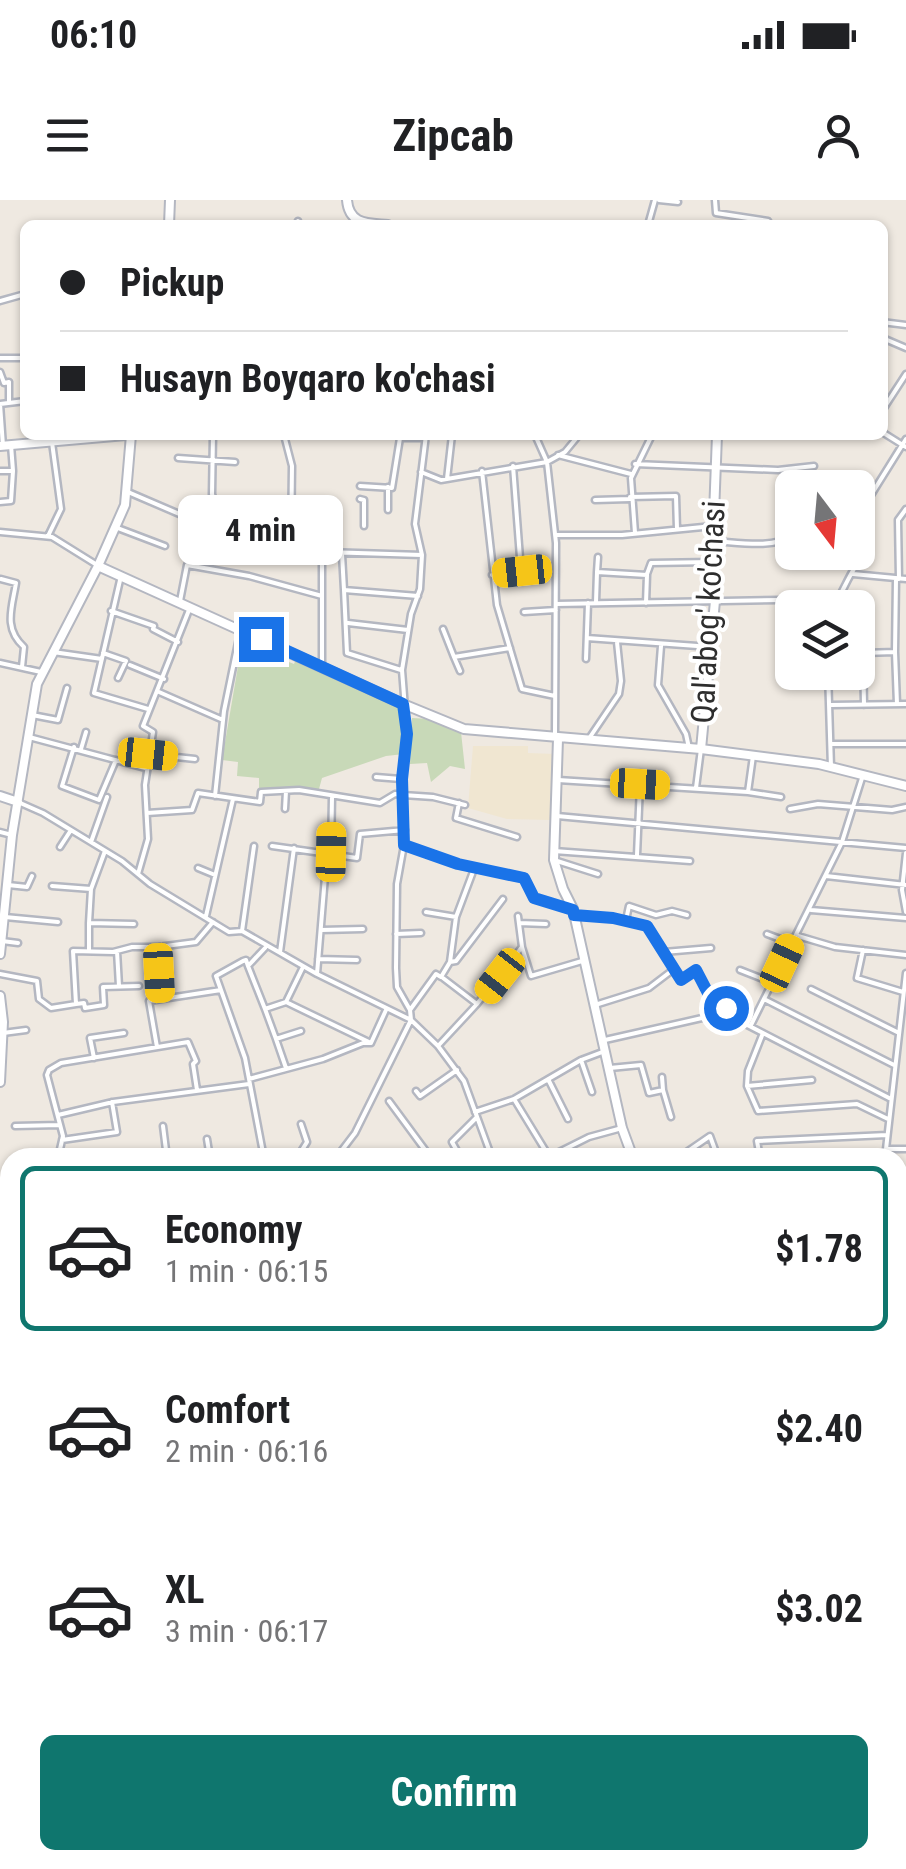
<!DOCTYPE html>
<html lang="en">
<head>
<meta charset="utf-8">
<style>
	body { margin:0; font-family:"Roboto Condensed",sans-serif; background:#f6f6f6; color:#202124; height:100vh; display:flex; flex-direction:column; font-size:38px; white-space:nowrap }
	* { box-sizing:border-box; margin:0 }
	p { font-size:32px; color:#757577 }
	.icon { flex:none; width:55px; height:55px; fill:none; stroke:currentColor; stroke-width:2; stroke-linecap:round; stroke-linejoin:round }
	.map { position:relative; flex:1; overflow:hidden }
	.details { position:absolute; left:0px; top:948px; width:908px; height:722px; display:flex; flex-direction:column; background:#fff; border-radius:30px 30px 0 0; box-shadow:0 2px 8px #0004 }
	.details>* { flex:none }
	.guide { position:absolute; left:20px; top:20px; width:868px; height:220px; border-radius:15px; box-shadow:0 2px 8px #0004; display:grid; align-content:center; height:220px; padding:0 40px; background:#fff }
	.needle { width:65px; rotate:164deg }
	.controls { position:absolute; left:775px; top:270px; display:grid; gap:20px }
	.controls a { display:grid; place-items:center; width:100px; height:100px; border-radius:15px; background:#fff; box-shadow:0 2px 8px #0004; font-size:50px }
	.end { position:absolute; width:45px; height:45px; margin:-22px; border:12px solid #1a73e8; background:#fff; box-shadow:0 0 0 5px #fff }
	.from { border-radius:50% }
	.bubble { position:absolute; height:70px; border-radius:15px; background:#fff; box-shadow:0 2px 8px #0004; font-size:32px; font-weight:700; line-height:70px; text-align:center }
	.car { position:absolute; width:30px; height:60px; margin:-30px -15px; border-radius:12px; box-shadow:0 0 8px 2px #0007; background:linear-gradient(#f5c518 24%,#345 0 40%,#f5c518 0 76%,#345 0 86%,#f5c518 0) }
	.guide b { display:flex; align-items:center; gap:35px; height:95px; font-size:38px }
	.guide b+b { border-top:2px solid #e0e0e0 }
	.guide i { width:25px; height:25px; background:#202124 }
	ul { padding:18px 0 0; list-style:none }
	li { display:flex; align-items:center; gap:30px; height:165px; margin:0 20px 15px; padding:0 20px; border:5px solid transparent; border-radius:15px }
	li div { flex:1 }
	li b { display:block; font-size:38px }
	li em { font-style:normal; font-weight:700 }
	li.current { border-color:#0f766e }
	li>.icon { width:90px; height:90px; stroke-width:1.5 }
	.button { display:flex; gap:20px; margin-top:auto; padding:20px 40px }
	.button a { flex:1; height:115px; border-radius:15px; background:#0f766e; color:#fff; font-size:40px; font-weight:700; line-height:115px; text-align:center }
	.status { display:flex; justify-content:space-between; align-items:center; height:70px; padding:0 50px; background:#fff; direction:ltr }
	.status svg { height:28px; fill:currentColor }
	header { display:flex; justify-content:space-between; align-items:center; height:130px; padding:0 40px; background:#fff; font-size:45px; font-weight:700 }
	.map>svg:first-child { display:block }
	.education { fill:#f0e6d1 }
	.cemetery { fill:#c8d9b8 }
	.lines { fill:none; stroke-linecap:round; stroke-linejoin:round }
	.street-casing { stroke:#b4b7c1; stroke-width:9 }
	.secondary-casing { stroke:#b4b7c1; stroke-width:12 }
	.street { stroke:#fff; stroke-width:4 }
	.secondary { stroke:#fff; stroke-width:8 }
	.route { stroke:#1a73e8; stroke-width:12 }
	.labels { text-anchor:middle; dominant-baseline:central; stroke-width:8; stroke-linejoin:round; paint-order:stroke }
	.street-label { font-size:32px; fill:#2e2e2e; stroke:#fff }
</style>
</head>
<body>
<div class="status"><b>06:10</b><svg viewBox="0 0 49 12"><path d="M0 12V9h3v3zM5 12V6h3v6zM10 12V3h3v9zM15 12V0h3v12zM26 1h20v11H26zM47 4h2v5h-2z"/></svg></div>
<header><svg class="icon" aria-label="menu" viewBox="0 0 24 24"><path d="M4 6h16M4 12h16M4 18h16"/></svg>Zipcab<svg class="icon" aria-label="person" viewBox="0 0 24 24"><circle cx="12" cy="8" r="4"/><path d="M4 21q1-7 8-7t8 7"/></svg></header>
<div class="map">
<svg width="906" height="1669" viewBox="0 0 906 1669">
	<rect width="100%" height="100%" fill="#efe9e1"/>
	<path class="education" d="M473,546H528V553L555,554L550,620L507,619L468,608Z"/>
	<path class="cemetery" d="M243,437L257,443L256,449L294,464L296,459L398,506L404,524V554L386,556L322,578L319,589L259,591V578L237,576L238,562L222,560Z
		M412,518L431,519L461,532L465,569L450,566L431,582L427,563L410,564Z"/>
	<g class="lines">
		<defs>
			<path id="street" d="M659,0L678,2
				M715,0L716,13L768,21L770,25
				M296,25L298,21
				M348,25H350
				M648,25L655,0
				M0,101L25,94
				M882,122L906,125
				M885,139L906,148
				M0,158H25
				M0,172L4,183L9,182V202
				M882,211L906,174
				M882,232L906,247
				M213,235L212,294L218,314L215,329
				M284,235L292,266L291,344
				M3,246L0,204L25,201
				M558,255L631,274
				M178,258L235,262
				M635,264L778,270L814,266
				M0,271H13L11,245
				M482,271L497,405L522,489L555,496
				M421,272L441,280L547,262L535,235
				M447,279L452,235
				M360,286L392,288L400,238H426
				M128,292L226,334L291,344L293,351L422,355
				M630,297L676,296L677,329
				M360,299L364,300V326
				M595,300L630,299
				M0,302L11,301L13,271
				M388,310V287
				M115,327L165,346
				M0,332L52,337L97,365
				M635,333L631,278L652,235
				M555,335H622L713,326
				M48,336L61,309L51,235
				M713,341C736,342 773,349 792,336
				M322,352V467
				M342,354L344,390L418,396
				M597,372L598,357
				M647,374L651,363L712,362
				M853,374L906,379
				M492,375L521,371L513,266
				M121,376L94,493L148,509
				M1,379L16,383C12,408 3,428 24,447L22,467
				M899,379L898,320L906,309
				M344,390L347,453L401,470
				M180,401L187,365L249,376L322,396
				M596,402L597,372L647,375L646,403
				M556,404L780,400
				M833,408C845,388 853,365 868,349L858,316L906,239
				M111,411L154,426L153,429L178,442
				M524,412L556,410
				M348,423L408,430
				M443,429L454,457L510,448
				M587,438L711,447
				M661,446L658,485L686,534L689,548
				M53,452L102,459
				M895,452L896,379
				M103,453L126,461L118,478
				M454,457L460,471
				M586,459L588,403
				M0,463L41,472
				M130,465L164,479
				M828,472L831,567
				M159,492L223,520
				M831,505L906,504
				M864,505L863,453L895,452L897,504
				M32,515L58,520L67,488
				M555,533L556,343L547,262L565,252L579,235
				M29,537L145,568
				M590,537L619,494L621,481L617,442
				M831,544H906
				M74,547L62,586L99,600L116,560
				M81,549L86,532
				M148,554L195,559
				M753,556L748,592L781,597
				M376,577L401,579
				M558,580L748,592
				M696,588L701,549
				M215,596L224,511L240,433
				M18,602L43,613L122,661L150,684L229,732L242,731L317,774L411,820L438,846L464,881L492,958
				M459,603L456,618L517,637
				M285,609L286,591
				M790,609L818,604L892,610L906,607
				M147,613L192,610L198,593L260,602L261,592L299,590L380,603L395,594L403,595L433,597L465,605
				M557,616L906,648
				M0,632L12,635
				M91,642L107,597
				M404,645L458,665L524,677L534,698L573,710
				M272,646L357,658L360,634L405,630
				M60,647L71,630
				M554,651L690,661
				M331,652L332,597
				M906,653L902,690L906,712
				M637,655L640,585
				M554,660L598,674
				M198,668L215,675
				M138,674L148,639L145,585L153,532L143,526L189,410
				M826,676L906,685
				M8,685L27,687L32,676
				M52,686L91,689
				M811,710L906,718
				M426,712L456,717
				M574,715L613,718L647,726L681,780L696,770L708,793L726,809L730,790
				M206,716L233,599
				M518,716L522,747
				M5,717L58,722
				M626,720L629,706L656,715L672,711L687,715
				M89,723L91,689L105,651
				M519,723L546,724
				M321,730L363,729
				M242,731L254,646
				M396,734L421,733
				M767,734L791,743
				M798,736L835,747L906,755
				M2,741L18,743
				M158,747L196,742L213,722
				M863,750L857,778L903,792
				M89,751V723L134,724
				M117,751L119,786
				M280,752L294,648
				M664,752L711,748
				M318,759L357,760
				M450,762L456,761L503,699
				M248,766L265,809L286,802L371,843L386,810
				M740,770L773,783
				M0,774L37,781L39,799L51,808L76,804
				M317,774L327,652
				M139,786L103,787L104,805L85,808L84,803L76,804L73,751L113,752L132,747H158L160,799
				M811,789L899,833
				M764,799L894,865
				M286,802L303,767
				M477,804L522,747L531,776L582,761
				M595,805L649,788L674,769
				M265,809L276,839L301,831
				M410,810L436,774L441,777L450,762L456,717L474,669
				M751,825L842,642L863,575
				M3,833L26,830
				M276,839L286,868
				M605,840L724,813L891,899
				M438,846L477,804L443,778
				M157,847L149,801L221,790
				M94,858L90,838L124,833
				M581,860L592,892
				M610,868L641,865L649,893L663,890L662,877
				M249,879L245,858L216,776L243,761L246,760L248,766L265,748
				M548,879L568,919
				M812,880L747,886L758,911L857,904L888,919
				M747,886L748,871L763,833
				M663,890L671,917
				M416,891L420,896L457,870
				M514,899L550,958
				M389,901L431,958
				M475,912L514,899L581,860L605,851
				M58,915L113,902L249,884
				M15,926L60,925
				M163,926L167,958
				M207,939L210,958
				M62,940L117,932L112,902
				M886,949H906
				M58,958L63,936L47,875L49,870L61,863L188,842L196,861L193,864L197,890
				M264,958L249,879L323,859L363,843H371
				M297,958L307,942L301,924
				M336,958L355,933L411,820L410,810L397,787L396,768L397,684L404,645L401,579L407,534L402,470L411,414L420,389L422,355L415,324L426,235
				M461,958L452,942L477,917
				M547,958L589,937L622,928
				M678,958L710,936L718,958
				M760,958L757,941L887,935
				M885,958L906,773
				M898,992H906
				M0,997L10,996
				M1,1034L10,1033
				M898,1054H906
				M0,1071L10,1070
				M898,1091L906,1162
				M9,1119H10
				M0,1150H10
				M0,1188L10,1192
				M898,1192L906,1193
				M898,1234H906
				M0,1251L3,1246
				M0,1293L10,1296
				M0,1326L10,1331
				M0,1386L10,1355
				M0,1386L10,1390
				M10,1414L4,1430L10,1432
				M0,1534L8,1540L0,1550
				M0,1563L10,1571
				M0,1627L10,1604
				M898,1634H906
				M0,1645L10,1649
				M90,1660L132,1669
				M512,1660L515,1669
				M601,1660L602,1669
				M771,1660L774,1669
				M862,1660L864,1669
				M882,1660L883,1669
				M38,1669L39,1660
				M75,1669L78,1660
				M140,1669L141,1660
				M207,1669L209,1660
				M249,1669L251,1660
				M295,1669L296,1660
				M356,1669L361,1660
				M393,1669L398,1660
				M567,1669L568,1660"/>
			<path id="secondary" d="M347,0C349,25 368,23 388,25
				M169,25L170,0
				M0,246L126,235
				M98,366L403,504L464,529L701,549L819,564L906,586
				M558,539L554,660L563,689L573,709L622,928L633,958
				M701,549L715,401L713,341L717,235
				M0,596L18,602
				M0,754L12,635L37,484L98,366L125,305L131,235
				M0,796L3,822L0,882
				M0,1491L10,1496
				M898,1500H906
				M369,1660L382,1669
				M810,1660L815,1669
				M667,1669L674,1660"/>
		</defs>
		<use href="#street" class="street-casing"/>
		<use href="#secondary" class="secondary-casing"/>
		<use href="#street" class="street"/>
		<use href="#secondary" class="secondary"/>
	</g>
	<g class="lines">
		<path class="route" d="M261,439L403,504L407,534L402,579L404,645L458,664L524,678L534,698L573,710L574,715L613,718L647,726L681,780L696,770L708,793L726,808"/>
	</g>
	<g class="labels">
		<g class="street-label">
			<text transform="translate(708 412) rotate(-87)">Qal'abog' ko'chasi</text>
		</g>
	</g>
</svg>
<div class="controls">
<a><svg class="needle" viewBox="-14 -14 28 28"><path d="M0-13l5 13h-10z" fill="#e53935"/><path d="M0 13l5-13h-10z" fill="#757577"/></svg></a>
<a><svg class="icon" aria-label="layers" viewBox="0 0 24 24"><path d="M12 4l9 5-9 5-9-5zM3 14l9 5 9-5"/></svg></a>
</div>
<i class="end from" style="left:726px;top:808px"></i>
<i class="end" style="left:261px;top:439px"></i>
<div class="bubble" style="left:178px;top:295px;width:165px">4 min</div>
<i class="car" style="left:522px;top:371px;rotate:264deg"></i>
<i class="car" style="left:148px;top:554px;rotate:96deg"></i>
<i class="car" style="left:640px;top:584px;rotate:93deg"></i>
<i class="car" style="left:331px;top:652px;rotate:1deg"></i>
<i class="car" style="left:782px;top:763px;rotate:25deg"></i>
<i class="car" style="left:159px;top:773px;rotate:177deg"></i>
<i class="car" style="left:500px;top:776px;rotate:218deg"></i>
<div class="guide">
<b><i class="from"></i>Pickup</b>
<b><i></i>Husayn Boyqaro ko'chasi</b>
</div>
<section class="details">
<ul>
<li class="current"><svg class="icon" aria-label="car" viewBox="0 0 24 24"><path d="M5 17H2v-5l4-1 3-4h7l3 4 3 1v5h-3M9 17h6M6 11h13"/><circle cx="7" cy="17" r="2"/><circle cx="17" cy="17" r="2"/></svg><div><b>Economy</b><p>1 min · 06:15</p></div><em>$1.78</em></li>
<li><svg class="icon" aria-label="car" viewBox="0 0 24 24"><path d="M5 17H2v-5l4-1 3-4h7l3 4 3 1v5h-3M9 17h6M6 11h13"/><circle cx="7" cy="17" r="2"/><circle cx="17" cy="17" r="2"/></svg><div><b>Comfort</b><p>2 min · 06:16</p></div><em>$2.40</em></li>
<li><svg class="icon" aria-label="car" viewBox="0 0 24 24"><path d="M5 17H2v-5l4-1 3-4h7l3 4 3 1v5h-3M9 17h6M6 11h13"/><circle cx="7" cy="17" r="2"/><circle cx="17" cy="17" r="2"/></svg><div><b>XL</b><p>3 min · 06:17</p></div><em>$3.02</em></li>
</ul>
<div class="button"><a>Confirm</a></div>
</section>
</div>
</body>
</html>
